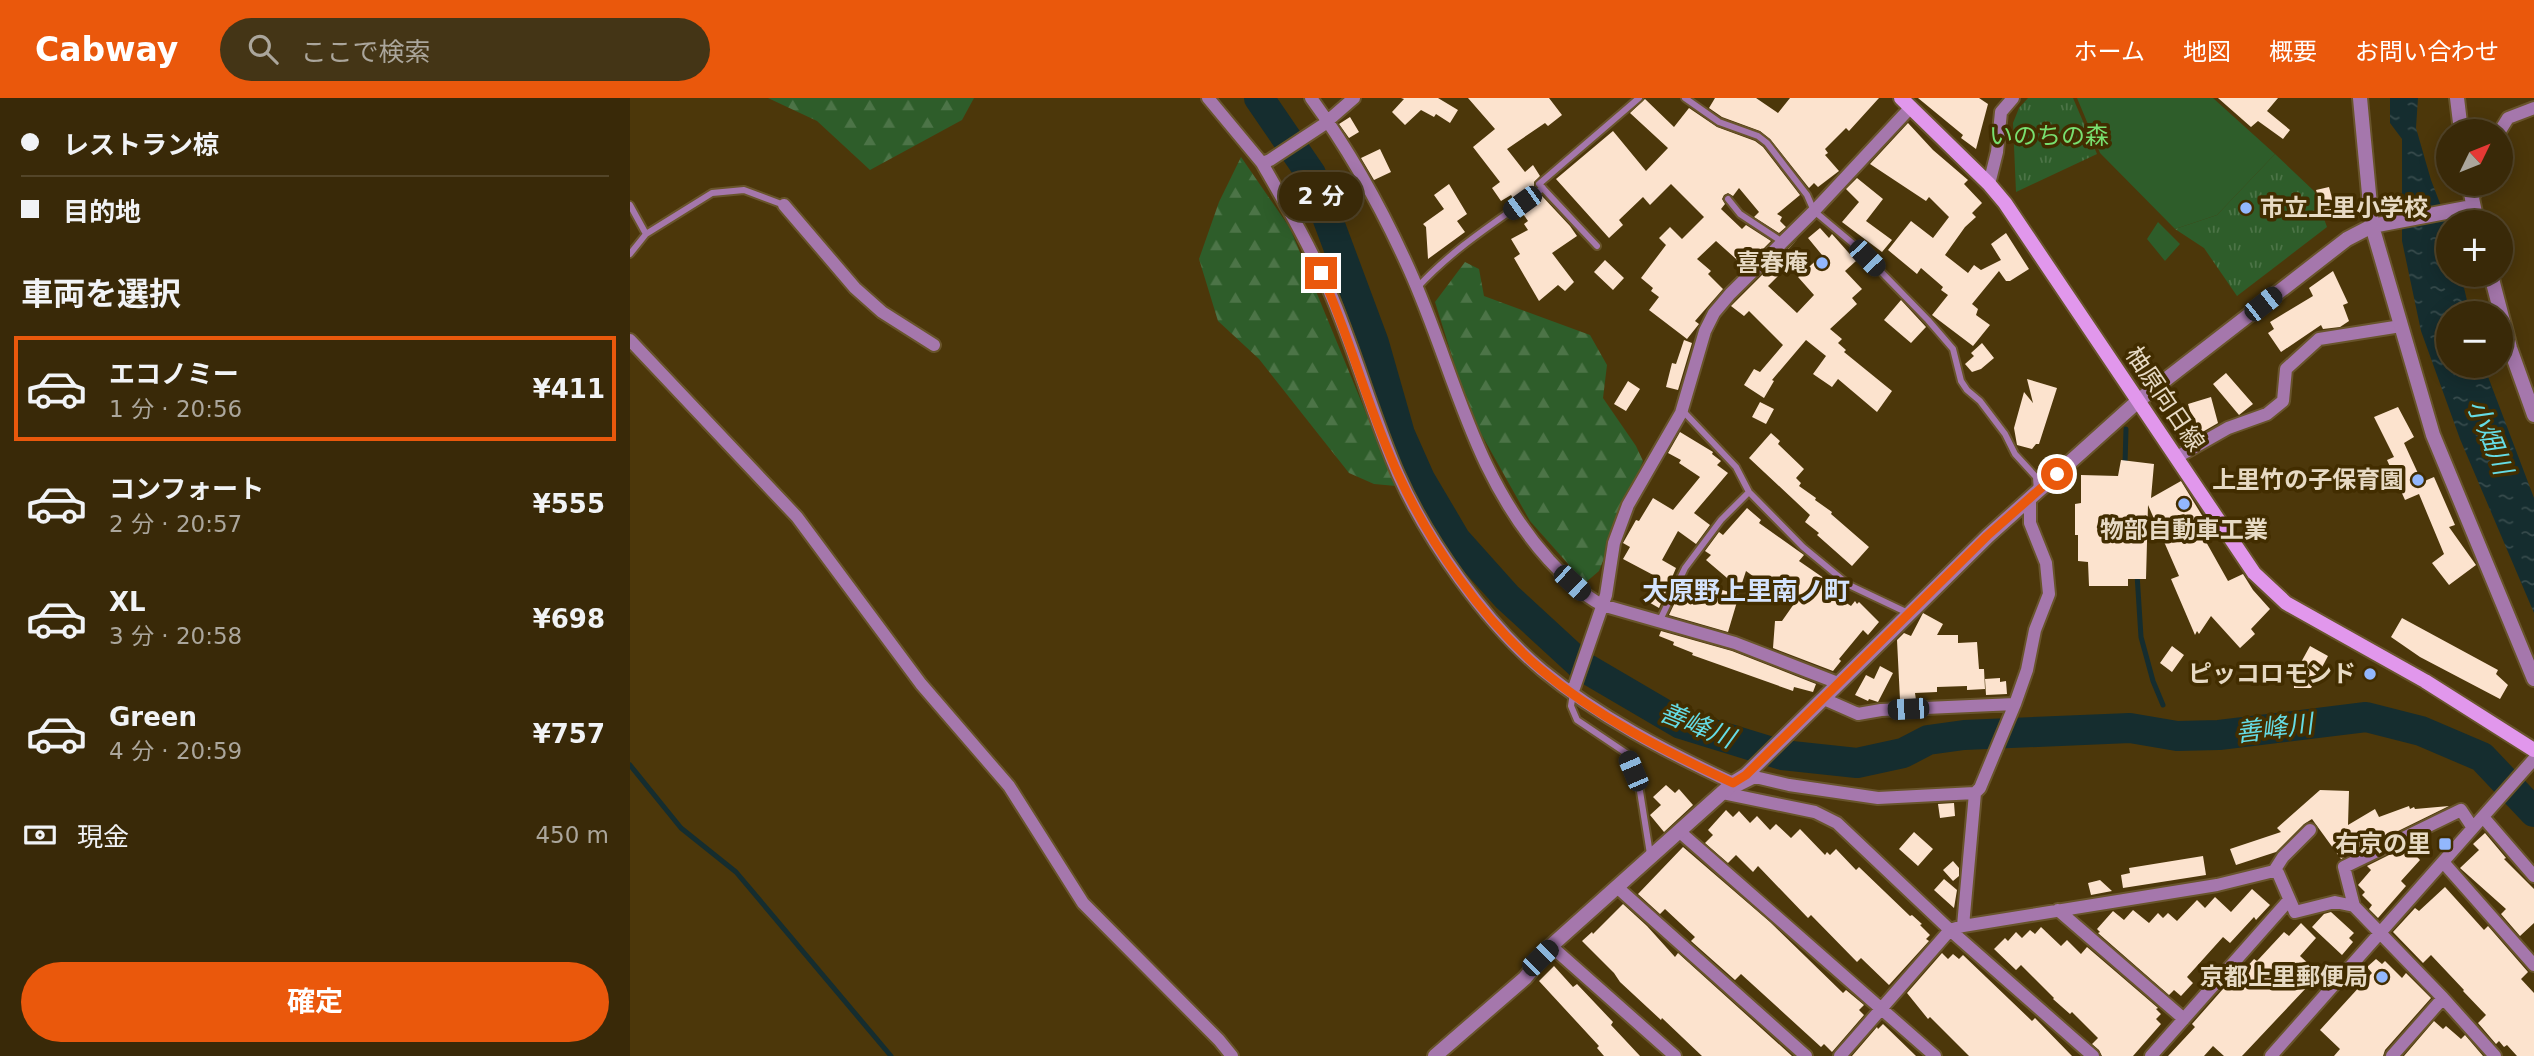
<!DOCTYPE html>
<html lang="ja">
<head>
<meta charset="utf-8">
<style>
	body { margin:0; font-family:"DejaVu Sans","Noto Sans JP",sans-serif; background:#443516; color:#f1f3f6; height:100vh; display:flex; flex-direction:column; font-size:26px; white-space:nowrap }
	* { box-sizing:border-box; margin:0 }
	p { font-size:23px; color:#aba69c }
	.icon { flex:none; width:38px; height:38px; fill:none; stroke:currentColor; stroke-width:2; stroke-linecap:round; stroke-linejoin:round }
	.map { position:relative; flex:1; overflow:hidden }
	.sheet { display:flex; flex-direction:column; background:#392908; width:630px }
	.sheet>* { flex:none }
	.hud { display:grid; align-content:center; height:154px; padding:0 21px; background:#392908 }
	.needle { width:46px; rotate:47deg }
	.buttons { position:absolute; left:1806px; top:21px; display:grid; gap:14px }
	.buttons a { display:grid; place-items:center; width:77px; height:77px; border-radius:50%; background:#392908; box-shadow:0 4px 18px #0003,0 0 0 2px #534529; font-size:35px }
	.end { position:absolute; width:32px; height:32px; margin:-16px; border:9px solid #ea580c; background:#fff; box-shadow:0 0 0 4px #fff }
	.from { border-radius:50% }
	.bubble { position:absolute; height:49px; border-radius:24px; background:#392908; box-shadow:0 4px 18px #0003,0 0 0 2px #534529; font-size:23px; font-weight:700; line-height:49px; text-align:center }
	.car { position:absolute; width:21px; height:42px; margin:-21px -10px; border-radius:9px; box-shadow:0 0 5px 2px #0007; background:linear-gradient(#222 24%,#8ab4d8 0 40%,#222 0 76%,#8ab4d8 0 86%,#222 0) }
	.hud b { display:flex; align-items:center; gap:24px; height:66px; font-size:26px }
	.hud b+b { border-top:2px solid #534529 }
	.hud i { width:18px; height:18px; background:#f1f3f6 }
	ul { padding:0; list-style:none }
	li { display:flex; align-items:center; gap:21px; height:105px; margin:0 14px 10px; padding:0 7px; border:4px solid transparent; border-radius:0px }
	li div { flex:1 }
	li b { display:block; font-size:26px }
	li em { font-style:normal; font-weight:700 }
	li.on { border-color:#ea580c }
	li>.icon { width:63px; height:63px; stroke-width:1.5 }
	h2 { padding:0 21px; font-size:32px; line-height:84px }
	.pay { display:flex; align-items:center; gap:18px; height:77px; padding:0 21px; font-size:26px }
	.pay p { margin-inline-start:auto }
	.primary-button { display:flex; gap:14px; margin-top:auto; padding:14px 21px }
	.primary-button a { flex:1; height:80px; border-radius:42px; background:#ea580c; color:#fff; font-size:28px; font-weight:700; line-height:80px; text-align:center }
	header { display:flex; align-items:center; gap:42px; box-sizing:border-box; height:98px; padding:0 35px; background:#ea580c; color:#fff }
	header strong { font-size:33px }
	nav { display:flex; gap:38px; margin-inline-start:auto; font-size:24px }
	.search { width:490px; height:63px; background:#443516; display:flex; align-items:center; gap:18px; box-sizing:border-box; padding:0 24px; border-radius:38px; color:#aba69c; font-size:26px }
	main { display:flex; flex:1; min-height:0 }
	.map>svg:first-child { display:block }
	.grass { fill:url(#grass-tufts) }
	.forest { fill:url(#forest-firs) }
	.garden { fill:#2e5d2a }
	.water { fill:url(#water-ripples) }
	.lines { fill:none; stroke-linecap:round; stroke-linejoin:round }
	.stream { stroke:#152d2f; stroke-width:5 }
	.river { stroke:#152d2f; stroke-width:30 }
	.building { fill:#fce3ce }
	.service-casing { stroke:#68542b; stroke-width:10 }
	.minor-casing { stroke:#68542b; stroke-width:16 }
	.tertiary-casing { stroke:#68542b; stroke-width:18 }
	.secondary-casing { stroke:#68542b; stroke-width:18 }
	.service { stroke:#a577ac; stroke-width:6 }
	.minor { stroke:#a577ac; stroke-width:12 }
	.tertiary { stroke:#a577ac; stroke-width:14 }
	.secondary { stroke:#e197ec; stroke-width:14 }
	.route { stroke:#ea580c; stroke-width:9 }
	.poi-dot { fill:#92b7fd; stroke:#422d00; stroke-width:2.5 }
	.labels { text-anchor:middle; dominant-baseline:central; stroke-width:7; stroke-linejoin:round; paint-order:stroke }
	.park-label { font-size:24px; fill:#78df6f; stroke:#422d00 }
	.poi-label { font-size:24px; font-weight:bold; fill:#e7dac4; stroke:#422d00; text-anchor:end }
	.street-label { font-size:24px; fill:#e7dac4; stroke:#422d00 }
	.water-label { font-size:26px; font-style:italic; fill:#65dce5; stroke:#422d00 }
	.neighbourhood-label { font-size:26px; font-weight:bold; fill:#d4e3fd; stroke:#422d00 }
</style>
</head>
<body>
<header>
<strong>Cabway</strong>
<div class="search"><svg class="icon" aria-label="search" viewBox="0 0 24 24"><circle cx="10" cy="10" r="6"/><path d="M15 15l6 6"/></svg>ここで検索</div>
<nav><a>ホーム</a><a>地図</a><a>概要</a><a>お問い合わせ</a></nav>
</header>
<main>
<section class="sheet">
<div class="hud">
<b><i class="from"></i>レストラン椋</b>
<b><i></i>目的地</b>
</div>
<h2>車両を選択</h2>
<ul>
<li class="on"><svg class="icon" aria-label="car" viewBox="0 0 24 24"><path d="M5 17H2v-5l4-1 3-4h7l3 4 3 1v5h-3M9 17h6M6 11h13"/><circle cx="7" cy="17" r="2"/><circle cx="17" cy="17" r="2"/></svg><div><b>エコノミー</b><p>1 分 · 20:56</p></div><em>¥411</em></li>
<li><svg class="icon" aria-label="car" viewBox="0 0 24 24"><path d="M5 17H2v-5l4-1 3-4h7l3 4 3 1v5h-3M9 17h6M6 11h13"/><circle cx="7" cy="17" r="2"/><circle cx="17" cy="17" r="2"/></svg><div><b>コンフォート</b><p>2 分 · 20:57</p></div><em>¥555</em></li>
<li><svg class="icon" aria-label="car" viewBox="0 0 24 24"><path d="M5 17H2v-5l4-1 3-4h7l3 4 3 1v5h-3M9 17h6M6 11h13"/><circle cx="7" cy="17" r="2"/><circle cx="17" cy="17" r="2"/></svg><div><b>XL</b><p>3 分 · 20:58</p></div><em>¥698</em></li>
<li><svg class="icon" aria-label="car" viewBox="0 0 24 24"><path d="M5 17H2v-5l4-1 3-4h7l3 4 3 1v5h-3M9 17h6M6 11h13"/><circle cx="7" cy="17" r="2"/><circle cx="17" cy="17" r="2"/></svg><div><b>Green</b><p>4 分 · 20:59</p></div><em>¥757</em></li>
</ul>
<div class="pay"><svg class="icon" aria-label="cash" viewBox="0 0 24 24"><path d="M3 7h18v10H3z"/><circle cx="12" cy="12" r="2"/></svg>現金<p>450 m</p></div>
<div class="primary-button"><a>確定</a></div>
</section>
<div class="map">
<svg width="1904" height="958" viewBox="0 0 1904 958">
	<defs>
		<pattern id="grass-tufts" width="24" height="20" patternUnits="userSpaceOnUse" patternTransform="scale(1.75)"><rect width="24" height="20" fill="#2e5d2a"/><path d="M3 7l-1-3M5 7V3M7 7l1-3M15 17l-1-3M17 17v-4M19 17l1-3" fill="none" stroke="#4c7447"/></pattern>
		<pattern id="forest-firs" width="22" height="20" patternUnits="userSpaceOnUse" patternTransform="scale(1.75)"><rect width="22" height="20" fill="#2e5d2a"/><path d="M5 1l3.5 6h-7zM16 11l3.5 6h-7z" fill="#4c7447"/></pattern>
		<pattern id="water-ripples" width="26" height="14" patternUnits="userSpaceOnUse" patternTransform="scale(1.75)"><rect width="26" height="14" fill="#152d2f"/><path d="M2 4q2-2 4 0t4 0M15 11q2-2 4 0t4 0" fill="none" stroke="#374b4c"/></pattern>
	</defs>
	<rect width="100%" height="100%" fill="#4c370a"/>
	<path class="grass" d="M1398,0H1443L1467,56L1386,94L1383,25L1389,10Z
		M1645,56L1684,93L1697,129L1607,198L1574,150L1545,131L1587,117Z"/>
	<path class="forest" d="M138,0H344L332,22L240,72L187,23Z
		M611,59L660,130L766,388L744,386L719,375L629,261L588,223L569,161L589,104Z
		M835,164L849,171L854,198L960,237L977,267L973,300L1006,348L1013,363L969,473L955,485L900,423L840,316L805,204Z"/>
	<path class="garden" d="M1447,0H1583L1645,56L1587,117L1545,131L1470,55Z
		M1528,124L1550,146L1535,163L1517,141Z"/>
	<path class="water" d="M1760,0H1788L1786,30L1801,82L1818,126V177H1831L1840,215H1818V268H1854L1904,400V515L1830,341L1791,233L1772,143V41L1760,25Z"/>
	<g class="lines">
		<path class="stream" d="M1495,366L1496,331
			M1507,476L1511,539L1523,583L1533,607
			M0,667L51,730L106,774L261,958"/>
		<path class="river" d="M629,0L681,76L744,245L770,336L790,381L826,442L877,499L952,568L1051,626L1152,657L1227,665L1273,655L1298,642L1334,637L1500,630L1547,638L1589,637L1736,619L1791,633L1852,659L1904,714"/>
	</g>
	<path class="building" d="M771,0H808L828,12L820,25L806,16L804,19L791,12L775,27L762,14L774,1Z
		M838,0H919L932,17L918,28L915,25L877,51L895,74L903,67L910,78L904,84V89L885,103L881,97L871,103L862,90L870,84L843,49L865,31Z
		M1085,0H1126L1148,15L1160,0H1249L1219,33L1216,30L1195,51L1198,55L1195,57L1209,73L1188,89L1184,85L1179,90L1140,41L1130,33L1092,19L1079,10Z
		M1288,0H1349L1358,6L1346,51L1331,40L1333,37Z
		M1588,0H1648L1637,13L1660,32L1653,41L1628,23L1621,29Z
		M1015,1L1044,29L1059,10L1087,29L1125,43L1133,49L1170,97L1147,116L1152,119L1150,123L1156,129L1149,135L1124,119L1129,114L1109,90L1103,98L1098,95L1094,97L1092,101L1095,106L1091,111L1112,131L1116,127L1141,143L1115,169L1086,143L1067,161L1081,173L1078,176L1093,191L1065,223L1069,226L1057,241L1019,212L1029,199L1021,193L1023,190L1011,180L1036,147L1029,140L1040,129L1052,141L1074,119L1041,86L1020,107L1013,99L989,122L993,127L979,140L926,81L983,33L1016,73L1038,50L1000,15Z
		M720,19L729,34L719,40L709,26Z
		M1278,25L1303,52L1338,82L1334,86L1352,105L1342,115L1346,119L1335,129L1315,157L1338,175L1344,167L1351,172L1371,162L1361,146L1376,135L1399,171L1380,183H1376L1369,173L1342,206L1348,211L1346,217L1360,227L1343,248L1302,217L1318,197L1311,192L1313,189L1291,170L1287,176L1258,152L1281,123L1303,140L1319,119L1299,99L1296,103L1240,66Z
		M750,51L761,74L744,82L731,60Z
		M1227,80L1253,101L1236,123L1262,142L1252,154L1212,124L1229,104L1216,91Z
		M819,86L837,116L827,123L835,134L798,161L796,129L793,126L814,111L804,97Z
		M1699,89L1705,111L1693,114L1686,92Z
		M912,98L940,128L947,138L922,155L944,184L935,193L928,187L909,203L884,160L890,156L881,141L898,132L894,126L898,123L891,113Z
		M1190,130L1199,140L1202,136L1226,163L1215,173L1232,191L1222,200L1227,206L1200,231L1212,241L1208,245L1216,252L1214,254L1262,293L1247,314L1208,281L1202,289L1183,276L1196,258L1176,242L1142,282L1144,283L1134,300L1114,287L1124,271L1130,274L1153,247L1119,213L1114,218L1101,208L1168,141L1144,166L1152,174L1138,188L1167,215L1184,197L1168,179L1192,157L1178,140Z
		M975,162L994,180L983,192L964,174Z
		M1703,173L1718,205L1713,207L1719,223L1710,229L1693,231L1691,227L1651,254L1638,235L1644,231L1640,224L1683,198L1679,190Z
		M1271,202L1296,229L1281,245L1254,222Z
		M1054,242L1062,245L1048,292L1036,289L1042,265L1046,266Z
		M1352,245L1364,260L1351,271L1342,274L1335,266L1344,258L1341,255Z
		M1596,275L1623,306L1609,317L1583,286Z
		M1397,281L1427,290L1409,346H1406L1402,351L1387,347L1384,330L1394,294L1403,305Z
		M998,283L1010,291L996,313L984,306Z
		M1581,299L1588,325L1569,336L1565,320H1562L1558,306Z
		M1130,304L1144,311L1136,326L1122,319Z
		M1768,309L1784,339L1774,345L1792,384L1804,379L1825,427L1819,429L1846,467L1819,487L1802,465L1814,456L1789,396L1775,402L1757,362L1764,359L1744,319Z
		M1050,334L1083,354L1082,356L1091,363L1087,367L1098,375L1064,415L1080,427L1066,446L1048,433L1032,462L1046,470L1029,510L1015,502L1027,479L993,461L1000,449L993,445L1006,422L1009,423L1023,400L1043,412L1070,379L1049,365L1051,362L1038,355Z
		M1141,335L1150,343L1148,346L1174,371L1166,380L1171,385L1169,388L1186,400L1185,402L1202,414L1201,416L1239,449L1222,468L1187,437L1189,435L1175,424L1180,417L1119,360Z
		M1491,362L1524,366L1521,400L1551,383L1584,437L1575,442L1598,483L1613,476L1623,492L1640,511L1621,531L1625,536L1610,550L1581,518L1569,536L1567,533L1565,537L1541,481L1549,478L1518,407L1516,481H1498V488H1459L1458,464L1448,463V437H1445V406L1451,405V377L1488,378Z
		M1117,410L1131,422L1129,425L1174,457L1169,463L1198,483L1194,490L1221,508L1225,503L1227,506L1229,504L1249,524L1238,537L1233,532L1209,561L1211,563L1203,573L1143,550L1145,523H1152L1166,503L1129,478L1127,481L1116,473L1110,491L1076,462L1081,457L1075,453L1089,434L1093,437Z
		M1056,481L1109,497L1098,534L1039,517Z
		M1293,515L1313,526L1307,537H1328V545L1347,544L1349,571H1354L1355,591L1337,592V588L1307,589V594L1285,595L1286,602H1270L1267,542L1274,535L1281,538Z
		M1772,520L1868,572L1866,576L1878,587L1870,601L1790,559L1761,539Z
		M1031,533L1102,553L1186,586L1183,594L1164,589L1163,593L1062,557L1063,555L1043,547L1044,544L1029,538Z
		M1542,548L1554,557L1542,574L1530,565Z
		M1680,548L1698,558L1681,590H1664V577Z
		M1250,568L1263,575L1248,604L1239,601L1238,603L1225,597L1236,577L1244,581Z
		M1370,580V584L1376,583L1377,596L1356,597L1355,581Z
		M1036,687L1045,695L1049,691L1063,707L1034,734L1020,717L1031,707L1023,699Z
		M1690,692L1719,693L1718,727L1745,711L1749,719L1779,708L1780,711L1784,709L1785,711L1819,708L1711,761L1682,721L1674,726L1646,754L1606,767L1600,751L1651,734L1647,730Z
		M1324,705L1325,718L1310,720L1308,706Z
		M1096,712L1103,719L1109,713L1120,725L1127,718L1140,732L1146,726L1161,740L1170,731L1195,757L1197,754L1200,757L1206,751L1226,772L1229,769L1280,818L1282,817L1292,826L1290,827L1300,837L1296,841L1299,843L1259,887L1231,860L1227,864L1181,817L1178,820L1128,768L1123,774L1106,757L1098,765L1075,745L1083,737L1078,732Z
		M1284,734L1303,751L1288,768L1269,751Z
		M1855,735L1876,760L1874,761L1904,791V825L1890,838L1871,816L1876,811L1830,770L1849,752L1843,746Z
		M1777,748L1790,762L1771,783L1776,788L1748,820L1739,811L1742,807L1732,797L1735,794L1728,787L1741,772L1737,768Z
		M1053,749L1140,824L1213,895L1216,892L1234,907L1229,912L1234,917L1202,954L1194,946L1191,949L1111,876L1105,882L1061,843L1065,839L1035,811L1030,816L1008,796Z
		M1573,758L1576,777L1493,790L1491,777L1500,775L1499,770Z
		M1323,763L1329,770V778L1323,783L1313,772Z
		M1314,781L1327,792L1324,810L1304,792Z
		M1470,782L1482,793L1461,797L1458,785Z
		M1815,789L1854,832L1858,828L1898,874L1891,881L1904,895V958H1887L1877,947L1874,949L1869,943L1866,946L1848,925L1856,917L1833,893L1834,892L1801,857L1793,865L1763,834L1785,810L1789,813Z
		M1622,791L1640,807L1626,822L1624,819L1600,845L1593,839L1557,879L1563,885L1551,898L1544,892L1539,897L1468,835L1470,834L1467,831L1483,813L1494,822L1503,812L1519,825L1528,815L1533,820L1538,815L1547,823L1567,802L1575,810L1585,799L1601,814Z
		M993,806L1017,828L1045,859L1048,855L1162,958H1072L1032,920L1031,922L990,884L984,875L952,843L962,834L963,836Z
		M1701,814L1724,835L1719,840L1723,844L1712,857L1682,829L1694,816Z
		M1671,825L1686,840L1670,858L1692,878L1680,891L1677,889L1612,958H1594L1583,948L1574,958H1538L1565,929L1562,926L1600,883L1602,885L1624,861L1627,863L1654,834L1659,838Z
		M1411,829L1431,848L1437,842L1451,856L1457,849L1528,910L1526,911L1531,916L1526,921L1531,926L1503,958H1472L1469,952L1462,946L1468,940L1442,914L1440,916L1423,901L1424,900L1391,867L1386,872L1364,851L1375,840L1378,843L1386,834L1392,840L1400,832L1405,836Z
		M1312,855L1318,861L1323,856L1329,861L1333,857L1402,923L1405,920L1442,958H1339L1300,919L1298,921L1277,895Z
		M1746,861L1752,866L1755,863L1772,880L1776,875L1801,900L1755,952L1753,958H1704L1710,951L1690,932L1742,875L1737,869Z
		M924,868L943,889L947,886L983,924L981,927L1010,958H974L967,950L969,948L909,883Z
		M1804,923L1813,931L1816,928L1831,941L1835,937L1853,958H1774Z
		M1253,926L1286,958H1222L1247,929L1248,931Z"/>
	<g class="lines">
		<defs>
			<path id="service" d="M1055,0L1089,24L1128,38L1137,45L1177,97L1184,113L1227,149L1298,222L1323,251L1331,283L1337,292L1350,303L1375,336L1385,356L1406,379L1407,393
				M1098,101L1110,116L1151,143
				M0,107L16,136
				M967,148L909,86L1009,0
				M0,156L16,136L82,95L114,92L154,107
				M786,191C823,150 869,122 913,90
				M1053,313L1106,369L1119,394L1173,449L1219,487L1278,515
				M1030,522L1055,470L1091,422L1119,394
				M943,595L941,608L947,622L996,655L1009,687L1020,756"/>
			<path id="minor" d="M578,0L632,65L640,62L693,27L724,0
				M681,0C720,53 752,111 779,171C825,273 841,375 919,462C935,479 951,496 972,507L1105,545L1208,585
				M1870,33L1878,20L1904,10
				M632,65C656,107 680,148 699,192C725,252 742,316 768,376C797,442 856,525 912,572C969,619 1037,654 1103,685
				M1359,86L1367,54L1371,14L1383,0
				M1841,100L1853,86
				M154,107L225,190L252,214L304,247
				M0,242L167,419L291,586L379,688L453,805L589,942L602,958
				M1547,359L1598,330L1637,316L1653,303L1656,271L1689,241L1771,228
				M944,590L976,497L984,445L998,407L1051,315L1075,233L1084,215L1100,196L1184,113L1281,9
				M1194,601L1228,616L1251,612L1385,606
				M1109,687L1125,679L1159,687L1248,700L1345,695
				M1093,695L1185,714L1207,725L1320,832L1333,828L1587,787L1644,773L1648,775L1665,814L1705,804L1724,808L1813,900L1865,958
				M1853,719L1904,778
				M1050,734L1305,958
				M1813,764L1904,867
				M1644,773L1653,759L1680,732
				M988,790L1176,958
				M1724,808L1714,769L1831,712L1843,730
				M1428,812L1554,921
				M1333,828L1345,695L1350,690L1385,606L1397,572L1405,532L1419,496L1416,465L1400,425V400
				M921,848L1045,958
				M1210,958L1320,832L1463,958
				M1521,958L1659,802
				M1641,958L1904,661
				M1762,958L1813,900"/>
			<path id="tertiary" d="M1730,0L1742,128L1803,337L1904,581
				M1827,0L1831,33
				M1839,86L1847,124
				M1861,177L1880,250L1904,317
				M805,958L895,880L921,848L1103,685L1116,677L1358,438L1508,303L1717,141L1742,128L1842,109"/>
			<path id="secondary" d="M1271,0L1359,86L1375,105L1624,475L1656,505L1795,583L1904,652"/>
		</defs>
		<use href="#service" class="service-casing"/>
		<use href="#minor" class="minor-casing"/>
		<use href="#tertiary" class="tertiary-casing"/>
		<use href="#secondary" class="secondary-casing"/>
		<use href="#service" class="service"/>
		<use href="#minor" class="minor"/>
		<use href="#tertiary" class="tertiary"/>
		<use href="#secondary" class="secondary"/>
	</g>
	<g class="lines">
		<path class="route" d="M691,175C721,241 738,312 769,378C800,446 852,520 908,569C965,618 1036,654 1103,685L1116,677L1357,438L1427,376"/>
	</g>
	<g class="poi-dot">
		<circle cx="1616" cy="110" r="7"/>
		<circle cx="1192" cy="165" r="7"/>
		<circle cx="1788" cy="382" r="7"/>
		<circle cx="1554" cy="406" r="7"/>
		<circle cx="1740" cy="576" r="7"/>
		<rect x="1808" y="739" width="14" height="14" rx="3.5"/>
		<circle cx="1752" cy="879" r="7"/>
	</g>
	<g class="labels">
		<g class="park-label">
			<text x="1419" y="38">いのちの森</text>
		</g>
		<g class="poi-label">
			<text x="1630" y="110" text-anchor="start">市立上里小学校</text>
			<text x="1178" y="165">喜春庵</text>
			<text x="1774" y="382">上里竹の子保育園</text>
			<text x="1554" y="432" text-anchor="middle">物部自動車工業</text>
			<text x="1726" y="576">ピッコロモンド</text>
			<text x="1801" y="746">右京の里</text>
			<text x="1738" y="879">京都上里郵便局</text>
		</g>
		<g class="street-label">
			<text transform="translate(1535 301) rotate(56)">柚原向日線</text>
		</g>
		<g class="water-label">
			<text transform="translate(1860 339) rotate(68)">小畑川</text>
			<text transform="translate(1067 627) rotate(22)">善峰川</text>
			<text transform="translate(1644 630) rotate(-7)">善峰川</text>
		</g>
		<g class="neighbourhood-label">
			<text x="1116" y="493">大原野上里南ノ町</text>
		</g>
	</g>
</svg>
<div class="buttons">
<a><svg class="needle" viewBox="-14 -14 28 28"><path d="M0-13l5 13h-10z" fill="#e53935"/><path d="M0 13l5-13h-10z" fill="#aba69c"/></svg></a>
<a>+</a>
<a>−</a>
</div>
<i class="end from" style="left:1427px;top:376px"></i>
<i class="end" style="left:691px;top:175px"></i>
<div class="bubble" style="left:649px;top:74px;width:84px">2 分</div>
<i class="car" style="left:892px;top:105px;rotate:234deg"></i>
<i class="car" style="left:1237px;top:160px;rotate:136deg"></i>
<i class="car" style="left:1633px;top:206px;rotate:52deg"></i>
<i class="car" style="left:942px;top:485px;rotate:133deg"></i>
<i class="car" style="left:1278px;top:611px;rotate:267deg"></i>
<i class="car" style="left:1003px;top:673px;rotate:337deg"></i>
<i class="car" style="left:910px;top:860px;rotate:45deg"></i>
</div>
</main>
</body>
</html>
